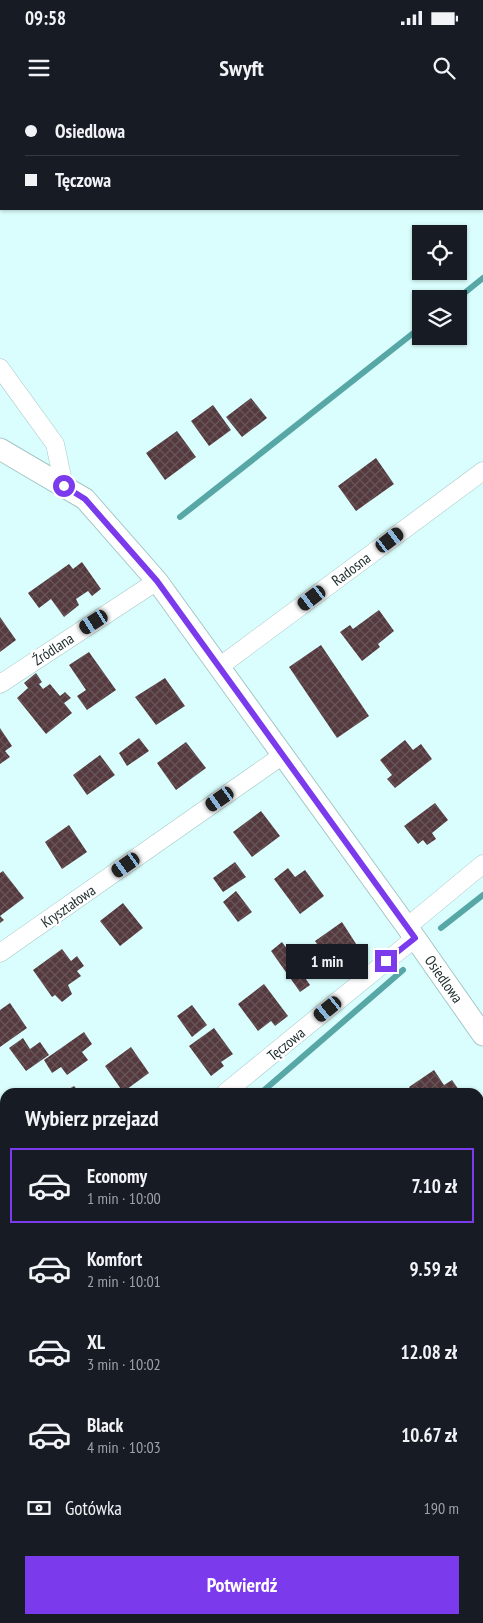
<!DOCTYPE html>
<html lang="pl">
<head>
<meta charset="utf-8">
<style>
	body { margin:0; font-family:"PT Sans Narrow",sans-serif; background:#242831; color:#f1f3f6; height:100vh; display:flex; flex-direction:column; font-size:19px; white-space:nowrap }
	* { box-sizing:border-box; margin:0 }
	p { font-size:16px; color:#9ea1a6 }
	.icon { flex:none; width:28px; height:28px; fill:none; stroke:currentColor; stroke-width:2; stroke-linecap:round; stroke-linejoin:round }
	.map { position:relative; flex:1; overflow:hidden }
	.drawer { position:absolute; left:0px; top:988px; width:484px; height:536px; display:flex; flex-direction:column; background:#171b24; border-radius:15px 15px 0 0; box-shadow:0 1px 4px #0004 }
	.drawer>* { flex:none }
	.hud { position:absolute; left:0px; top:0px; width:484px; height:110px; box-shadow:0 1px 4px #0004; display:grid; align-content:center; height:110px; padding:0 25px; background:#171b24 }
	.tools { position:absolute; left:412px; top:125px; display:grid; gap:10px }
	.tools a { display:grid; place-items:center; width:55px; height:55px; border-radius:0px; background:#171b24; box-shadow:0 1px 4px #0004; font-size:25px }
	.end { position:absolute; width:22px; height:22px; margin:-11px; border:6px solid #7c3aed; background:#fff; box-shadow:0 0 0 2px #fff }
	.from { border-radius:50% }
	.bubble { position:absolute; height:35px; border-radius:0px; background:#171b24; box-shadow:0 1px 4px #0004; font-size:16px; font-weight:700; line-height:35px; text-align:center }
	.car { position:absolute; width:15px; height:30px; margin:-15px -8px; border-radius:6px; box-shadow:0 0 4px 1px #0007; background:linear-gradient(#222 24%,#8ab4d8 0 40%,#222 0 76%,#8ab4d8 0 86%,#222 0) }
	.hud b { display:flex; align-items:center; gap:18px; height:48px; font-size:19px }
	.hud b+b { border-top:1px solid #363941 }
	.hud i { width:12px; height:12px; background:#f1f3f6 }
	ul { padding:0; list-style:none }
	li { display:flex; align-items:center; gap:15px; height:75px; margin:0 10px 8px; padding:0 15px; border:2px solid transparent; border-radius:0px }
	li div { flex:1 }
	li b { display:block; font-size:19px }
	li em { font-style:normal; font-weight:700 }
	li.selected { border-color:#7c3aed }
	li>.icon { width:45px; height:45px; stroke-width:1.5 }
	h2 { padding:0 25px; font-size:22px; line-height:60px }
	.pay { display:flex; align-items:center; gap:12px; height:55px; padding:0 25px; font-size:19px }
	.pay p { margin-inline-start:auto }
	.cta { display:flex; gap:10px; margin-top:auto; padding:10px 25px }
	.cta a { flex:1; height:58px; border-radius:0px; background:#7c3aed; color:#fff; font-size:20px; font-weight:700; line-height:58px; text-align:center }
	.status { display:flex; justify-content:space-between; align-items:center; height:35px; padding:0 25px; background:#171b24; direction:ltr }
	.status svg { height:14px; fill:currentColor }
	header { display:flex; justify-content:space-between; align-items:center; height:65px; padding:0 25px; background:#171b24; font-size:22px; font-weight:700 }
	.map>svg:first-child { display:block }
	.lines { fill:none; stroke-linecap:round; stroke-linejoin:round }
	.stream { stroke:#57a7a6; stroke-width:6 }
	.building { fill:url(#building-cross-hatch) }
	.minor-casing { stroke:#a4c7c6; stroke-width:19 }
	.tertiary-casing { stroke:#a4c7c6; stroke-width:23 }
	.minor { stroke:#fff; stroke-width:18 }
	.tertiary { stroke:#fff; stroke-width:21 }
	.route { stroke:#7c3aed; stroke-width:6 }
	.labels { text-anchor:middle; dominant-baseline:central; stroke-width:5; stroke-linejoin:round; paint-order:stroke }
	.street-label { font-size:15px; fill:#1c2a2a; stroke:#fff }
</style>
</head>
<body>
<div class="status"><b>09:58</b><svg viewBox="0 0 49 12"><path d="M0 12V9h3v3zM5 12V6h3v6zM10 12V3h3v9zM15 12V0h3v12zM26 1h20v11H26zM47 4h2v5h-2z"/></svg></div>
<header><svg class="icon" aria-label="menu" viewBox="0 0 24 24"><path d="M4 6h16M4 12h16M4 18h16"/></svg>Swyft<svg class="icon" aria-label="search" viewBox="0 0 24 24"><circle cx="10" cy="10" r="6"/><path d="M15 15l6 6"/></svg></header>
<div class="map">
<svg width="483" height="1523" viewBox="0 0 483 1523">
	<defs>
		<pattern id="building-cross-hatch" width="8" height="8" patternUnits="userSpaceOnUse" patternTransform="scale(1.25)"><rect width="8" height="8" fill="#543a3e"/><path d="M0 0l8 8M0 8l8-8" fill="none" stroke="#695558"/></pattern>
	</defs>
	<rect width="100%" height="100%" fill="#dafefd"/>
	<g class="lines">
		<path class="stream" d="M457,199L483,178
			M180,417L421,227
			M441,828L483,795
			M262,992L403,870
			M479,1374L483,1380"/>
	</g>
	<path class="building" d="M251,298L267,318L242,337L226,317Z
		M213,305L231,330L209,346L191,321Z
		M177,331L196,357L165,380L146,353Z
		M376,358L394,384L356,411L338,386Z
		M82,462L101,489L92,496L88,491L76,499L79,505L64,517L51,499L39,508L28,493L69,464L73,469Z
		M379,510L394,531L378,544L380,547L362,561L340,532L350,525L353,529Z
		M0,517L16,540L0,552Z
		M321,545L369,616L337,638L289,567Z
		M89,552L116,590L87,610L77,596L86,590L69,565Z
		M36,573L42,582L39,584L43,589L50,584L60,596L65,592L71,598L64,603L72,613L46,634L17,598L28,588L24,583Z
		M165,578L185,606L156,625L135,597Z
		M0,628L12,646L5,651L10,657L0,664Z
		M139,638L149,651L127,666L119,653Z
		M405,640L413,650L421,644L432,659L395,688L387,679L392,675L380,660Z
		M186,642L206,668L176,690L157,663Z
		M100,655L115,675L87,695L73,675Z
		M435,703L448,720L432,733L436,739L427,745L423,740L418,744L404,726Z
		M261,711L280,736L252,757L233,732Z
		M69,725L87,752L62,769L45,742Z
		M235,762L246,777L223,792L213,778Z
		M288,768L295,777L305,770L324,796L300,814L274,779Z
		M3,771L24,798L0,816L4,820L0,823V773Z
		M236,791L252,812L238,822L223,802Z
		M123,803L143,828L120,846L100,821Z
		M342,822L360,850L333,868L315,841Z
		M282,842L297,862L291,868L294,872L299,869L310,885L300,892L271,851Z
		M62,849L71,861L77,856L84,866L77,871L81,876L68,885L72,894L62,902L55,895L52,897L33,870Z
		M264,884L288,916L275,926L271,921L258,931L238,904Z
		M10,903L27,928L0,947V910Z
		M192,905L207,925L192,937L177,916Z
		M214,928L233,954L221,962L224,966L211,976L189,946Z
		M84,932L92,944L82,952L88,960L67,975L61,967L52,973L44,960Z
		M23,938L30,949L40,942L49,955L26,971L9,948Z
		M131,947L149,973L123,992L105,966Z
		M434,970L444,985L452,980L459,990L454,992H413L409,987Z
		M74,986L79,992H64Z
		M4,1012L5,1014V1047L0,1051V1014Z
		M483,1067V1107L479,1100V1070Z
		M5,1314V1345L0,1348V1317Z
		M3,1465L5,1468V1498L0,1502V1467Z
		M342,1519H406L403,1523H343L341,1521Z"/>
	<g class="lines">
		<defs>
			<path id="minor" d="M0,268L55,344L64,386
				M219,567L483,371
				M0,584L157,481
				M407,827L483,764
				M0,853L283,655
				M226,992L415,838
				M0,1124L5,1120
				M0,1398L5,1395"/>
			<path id="tertiary" d="M0,349L85,399L157,481L415,838L483,935"/>
		</defs>
		<use href="#minor" class="minor-casing"/>
		<use href="#tertiary" class="tertiary-casing"/>
		<use href="#minor" class="minor"/>
		<use href="#tertiary" class="tertiary"/>
	</g>
	<g class="lines">
		<path class="route" d="M64,386L85,399L157,481L415,838L386,861"/>
	</g>
	<g class="labels">
		<g class="street-label">
			<text transform="translate(351 469) rotate(-37)">Radosna</text>
			<text transform="translate(53 549) rotate(-33)">Źródlana</text>
			<text transform="translate(68 806) rotate(-35)">Kryształowa</text>
			<text transform="translate(444 879) rotate(55)">Osiedlowa</text>
			<text transform="translate(286 944) rotate(-39)">Tęczowa</text>
		</g>
	</g>
</svg>
<div class="tools">
<a><svg class="icon" aria-label="locate" viewBox="0 0 24 24"><circle cx="12" cy="12" r="6"/><path d="M12 2v4M12 18v4M2 12h4M18 12h4"/></svg></a>
<a><svg class="icon" aria-label="layers" viewBox="0 0 24 24"><path d="M12 4l9 5-9 5-9-5zM3 14l9 5 9-5"/></svg></a>
</div>
<i class="end from" style="left:64px;top:386px"></i>
<i class="end" style="left:386px;top:861px"></i>
<div class="bubble" style="left:286px;top:844px;width:82px">1 min</div>
<i class="car" style="left:390px;top:440px;rotate:53deg"></i>
<i class="car" style="left:312px;top:498px;rotate:233deg"></i>
<i class="car" style="left:94px;top:522px;rotate:237deg"></i>
<i class="car" style="left:220px;top:699px;rotate:235deg"></i>
<i class="car" style="left:126px;top:765px;rotate:235deg"></i>
<i class="car" style="left:328px;top:909px;rotate:231deg"></i>
<div class="hud">
<b><i class="from"></i>Osiedlowa</b>
<b><i></i>Tęczowa</b>
</div>
<section class="drawer">
<h2>Wybierz przejazd</h2>
<ul>
<li class="selected"><svg class="icon" aria-label="car" viewBox="0 0 24 24"><path d="M5 17H2v-5l4-1 3-4h7l3 4 3 1v5h-3M9 17h6M6 11h13"/><circle cx="7" cy="17" r="2"/><circle cx="17" cy="17" r="2"/></svg><div><b>Economy</b><p>1 min · 10:00</p></div><em>7.10 zł</em></li>
<li><svg class="icon" aria-label="car" viewBox="0 0 24 24"><path d="M5 17H2v-5l4-1 3-4h7l3 4 3 1v5h-3M9 17h6M6 11h13"/><circle cx="7" cy="17" r="2"/><circle cx="17" cy="17" r="2"/></svg><div><b>Komfort</b><p>2 min · 10:01</p></div><em>9.59 zł</em></li>
<li><svg class="icon" aria-label="car" viewBox="0 0 24 24"><path d="M5 17H2v-5l4-1 3-4h7l3 4 3 1v5h-3M9 17h6M6 11h13"/><circle cx="7" cy="17" r="2"/><circle cx="17" cy="17" r="2"/></svg><div><b>XL</b><p>3 min · 10:02</p></div><em>12.08 zł</em></li>
<li><svg class="icon" aria-label="car" viewBox="0 0 24 24"><path d="M5 17H2v-5l4-1 3-4h7l3 4 3 1v5h-3M9 17h6M6 11h13"/><circle cx="7" cy="17" r="2"/><circle cx="17" cy="17" r="2"/></svg><div><b>Black</b><p>4 min · 10:03</p></div><em>10.67 zł</em></li>
</ul>
<div class="pay"><svg class="icon" aria-label="cash" viewBox="0 0 24 24"><path d="M3 7h18v10H3z"/><circle cx="12" cy="12" r="2"/></svg>Gotówka<p>190 m</p></div>
<div class="cta"><a>Potwierdź</a></div>
</section>
</div>
</body>
</html>
